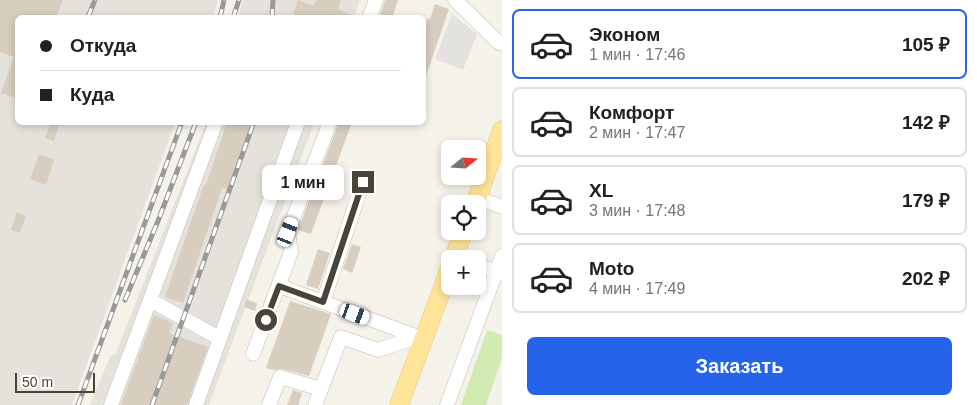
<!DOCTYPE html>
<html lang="ru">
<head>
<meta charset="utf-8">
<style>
	body { margin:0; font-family:Arial,sans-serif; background:#f2f2f2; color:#202124; height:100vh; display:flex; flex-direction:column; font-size:19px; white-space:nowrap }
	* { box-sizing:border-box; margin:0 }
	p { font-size:16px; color:#757577 }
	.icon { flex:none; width:28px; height:28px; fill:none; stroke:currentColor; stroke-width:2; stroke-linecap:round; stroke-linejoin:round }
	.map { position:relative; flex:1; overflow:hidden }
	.drawer { display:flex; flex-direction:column; background:#fff; width:475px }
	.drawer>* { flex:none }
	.hud { position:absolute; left:15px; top:15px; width:411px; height:110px; border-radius:8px; box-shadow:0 2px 8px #0003; display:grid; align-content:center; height:110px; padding:0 25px; background:#fff }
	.needle { width:32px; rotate:72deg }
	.buttons { position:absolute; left:441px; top:140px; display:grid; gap:10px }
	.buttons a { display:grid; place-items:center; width:45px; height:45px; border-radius:8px; background:#fff; box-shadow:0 2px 8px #0003; font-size:25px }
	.scale { position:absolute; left:15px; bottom:12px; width:80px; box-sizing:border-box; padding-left:5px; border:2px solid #4a4338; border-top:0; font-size:14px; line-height:18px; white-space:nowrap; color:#4a4338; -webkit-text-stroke:4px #fff; paint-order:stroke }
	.end { position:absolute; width:22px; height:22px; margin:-11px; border:6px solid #4a4338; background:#fff; box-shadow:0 0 0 2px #fff }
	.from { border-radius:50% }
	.bubble { position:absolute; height:35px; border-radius:8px; background:#fff; box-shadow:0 2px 8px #0003; font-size:16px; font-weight:800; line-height:35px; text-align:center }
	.car { position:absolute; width:15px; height:30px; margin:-15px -8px; border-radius:6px; box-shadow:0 0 4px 1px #0007; background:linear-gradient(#fff 24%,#345 0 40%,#fff 0 76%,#345 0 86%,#fff 0) }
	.hud b { display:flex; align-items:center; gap:18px; height:48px; font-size:19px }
	.hud b+b { border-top:1px solid #e0e0e0 }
	.hud i { width:12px; height:12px; background:#202124 }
	ul { padding:9px 0 0; list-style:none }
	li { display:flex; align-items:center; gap:15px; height:70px; margin:0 10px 8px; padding:0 15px; border:2px solid #e0e0e0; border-radius:8px }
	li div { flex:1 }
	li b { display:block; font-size:19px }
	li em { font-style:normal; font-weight:800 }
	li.active { border-color:#2563eb }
	li>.icon { width:45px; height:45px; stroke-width:1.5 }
	.button { display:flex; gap:10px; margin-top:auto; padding:10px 25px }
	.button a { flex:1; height:58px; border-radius:8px; background:#2563eb; color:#fff; font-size:20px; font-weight:800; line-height:58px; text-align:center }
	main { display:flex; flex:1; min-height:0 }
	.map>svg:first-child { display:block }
	.industrial { fill:#e5e1db }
	.green { fill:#d0eab2 }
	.parking { fill:#e4e2de }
	.building { fill:#d7cebf }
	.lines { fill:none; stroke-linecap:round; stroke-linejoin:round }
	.minor-casing { stroke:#c1baac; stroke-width:15 }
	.major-casing { stroke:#e8c466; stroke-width:19 }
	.minor { stroke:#fff; stroke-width:14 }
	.major { stroke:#ffe599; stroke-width:18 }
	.rail-casing { stroke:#999; stroke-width:5 }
	.rail { stroke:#fff; stroke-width:3; stroke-dasharray:9; stroke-linecap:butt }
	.route { stroke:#4a4338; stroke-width:6 }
</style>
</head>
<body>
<main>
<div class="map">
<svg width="502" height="405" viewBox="0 0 502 405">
	<rect width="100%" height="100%" fill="#f5f2ea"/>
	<path class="industrial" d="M0,0H218L213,17L18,18V122L175,123L72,405H0Z
		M243,0H360L354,17L238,18Z
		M206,123H314L209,405H90L110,357L116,353Z"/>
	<path class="green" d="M487,330L502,335V358L486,405H461Z"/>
	<path class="parking" d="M452,14L477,34L463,70L435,59Z"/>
	<path class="building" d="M0,0H63L56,18H18V93L15,98L1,93L14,57L0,52Z
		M298,0L314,6L316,0H341L338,9L358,18H292Z
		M385,0H398L392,18H379Z
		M435,4L449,9L425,79H424V29L427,19H430Z
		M51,122H60L54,141L45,138Z
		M227,122H252L229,190L222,188L183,303L165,297L204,184L206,185Z
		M339,122H352L311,234L298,230Z
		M39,154L54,160L46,185L30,179Z
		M17,212L26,216L20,233L11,230Z
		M352,244L361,247L352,273L343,269Z
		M318,249L330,253L318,289L306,285Z
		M246,299L257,303L255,311L244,307Z
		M290,301L331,314L309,376L282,369L274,370L266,368Z
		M154,315L173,323L169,333L208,347L187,405H121Z
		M293,390L302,393L298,405H287Z"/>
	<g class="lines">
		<defs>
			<path id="minor" d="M455,0L498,42L502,44
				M369,18L376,0
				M477,198L502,207
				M478,265L502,274
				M279,286L424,339
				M150,300L219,338
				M323,302L363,182
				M253,354L291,252L288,232L330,122
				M111,405L216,122
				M196,405L298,122
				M269,405L280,377L321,389
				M315,405L341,337L378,350L417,337
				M447,405L502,256"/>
			<path id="major" d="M475,204L502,130
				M453,259L464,231
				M399,405L450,268"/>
		</defs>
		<use href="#minor" class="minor-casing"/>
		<use href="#major" class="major-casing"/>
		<use href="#minor" class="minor"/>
		<use href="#major" class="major"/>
		<defs>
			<path id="rail" d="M88,17L95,0
				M220,18L224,0
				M233,18L239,0
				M272,18L273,0
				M125,300L158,221L196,122
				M78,405L182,122
				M152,405L254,122"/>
		</defs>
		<use href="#rail" class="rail-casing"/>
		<use href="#rail" class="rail"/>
	</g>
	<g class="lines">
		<path class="route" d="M266,320L279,286L323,302L363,182"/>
	</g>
</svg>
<div class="buttons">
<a><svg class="needle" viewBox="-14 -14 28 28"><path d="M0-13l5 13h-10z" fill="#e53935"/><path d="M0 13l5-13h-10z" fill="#757577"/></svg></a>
<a><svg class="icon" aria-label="locate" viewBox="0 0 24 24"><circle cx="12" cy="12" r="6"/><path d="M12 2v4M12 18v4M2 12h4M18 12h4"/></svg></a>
<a>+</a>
</div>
<div class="scale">50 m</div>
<i class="end from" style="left:266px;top:320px"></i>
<i class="end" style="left:363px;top:182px"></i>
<div class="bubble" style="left:262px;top:165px;width:82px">1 мин</div>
<i class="car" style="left:288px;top:232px;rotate:21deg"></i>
<i class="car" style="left:355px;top:314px;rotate:110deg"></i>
<div class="hud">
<b><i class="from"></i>Откуда</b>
<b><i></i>Куда</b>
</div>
</div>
<section class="drawer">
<ul>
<li class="active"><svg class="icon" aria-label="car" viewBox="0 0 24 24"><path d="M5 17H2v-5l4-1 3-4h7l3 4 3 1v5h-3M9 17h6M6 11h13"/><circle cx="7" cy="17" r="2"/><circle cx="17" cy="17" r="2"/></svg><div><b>Эконом</b><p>1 мин · 17:46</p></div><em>105 ₽</em></li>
<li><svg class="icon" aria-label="car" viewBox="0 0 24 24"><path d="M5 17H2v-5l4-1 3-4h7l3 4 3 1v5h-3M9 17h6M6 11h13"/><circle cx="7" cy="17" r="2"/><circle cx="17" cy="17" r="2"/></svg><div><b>Комфорт</b><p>2 мин · 17:47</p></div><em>142 ₽</em></li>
<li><svg class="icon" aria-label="car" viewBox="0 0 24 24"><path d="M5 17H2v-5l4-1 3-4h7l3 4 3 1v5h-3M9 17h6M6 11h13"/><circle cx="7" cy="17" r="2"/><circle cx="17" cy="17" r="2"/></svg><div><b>XL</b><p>3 мин · 17:48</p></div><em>179 ₽</em></li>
<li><svg class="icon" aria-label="car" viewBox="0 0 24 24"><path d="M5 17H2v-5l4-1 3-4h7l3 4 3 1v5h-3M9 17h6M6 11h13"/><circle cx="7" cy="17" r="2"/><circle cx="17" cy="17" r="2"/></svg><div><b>Moto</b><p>4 мин · 17:49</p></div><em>202 ₽</em></li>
</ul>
<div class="button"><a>Заказать</a></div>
</section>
</main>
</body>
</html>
